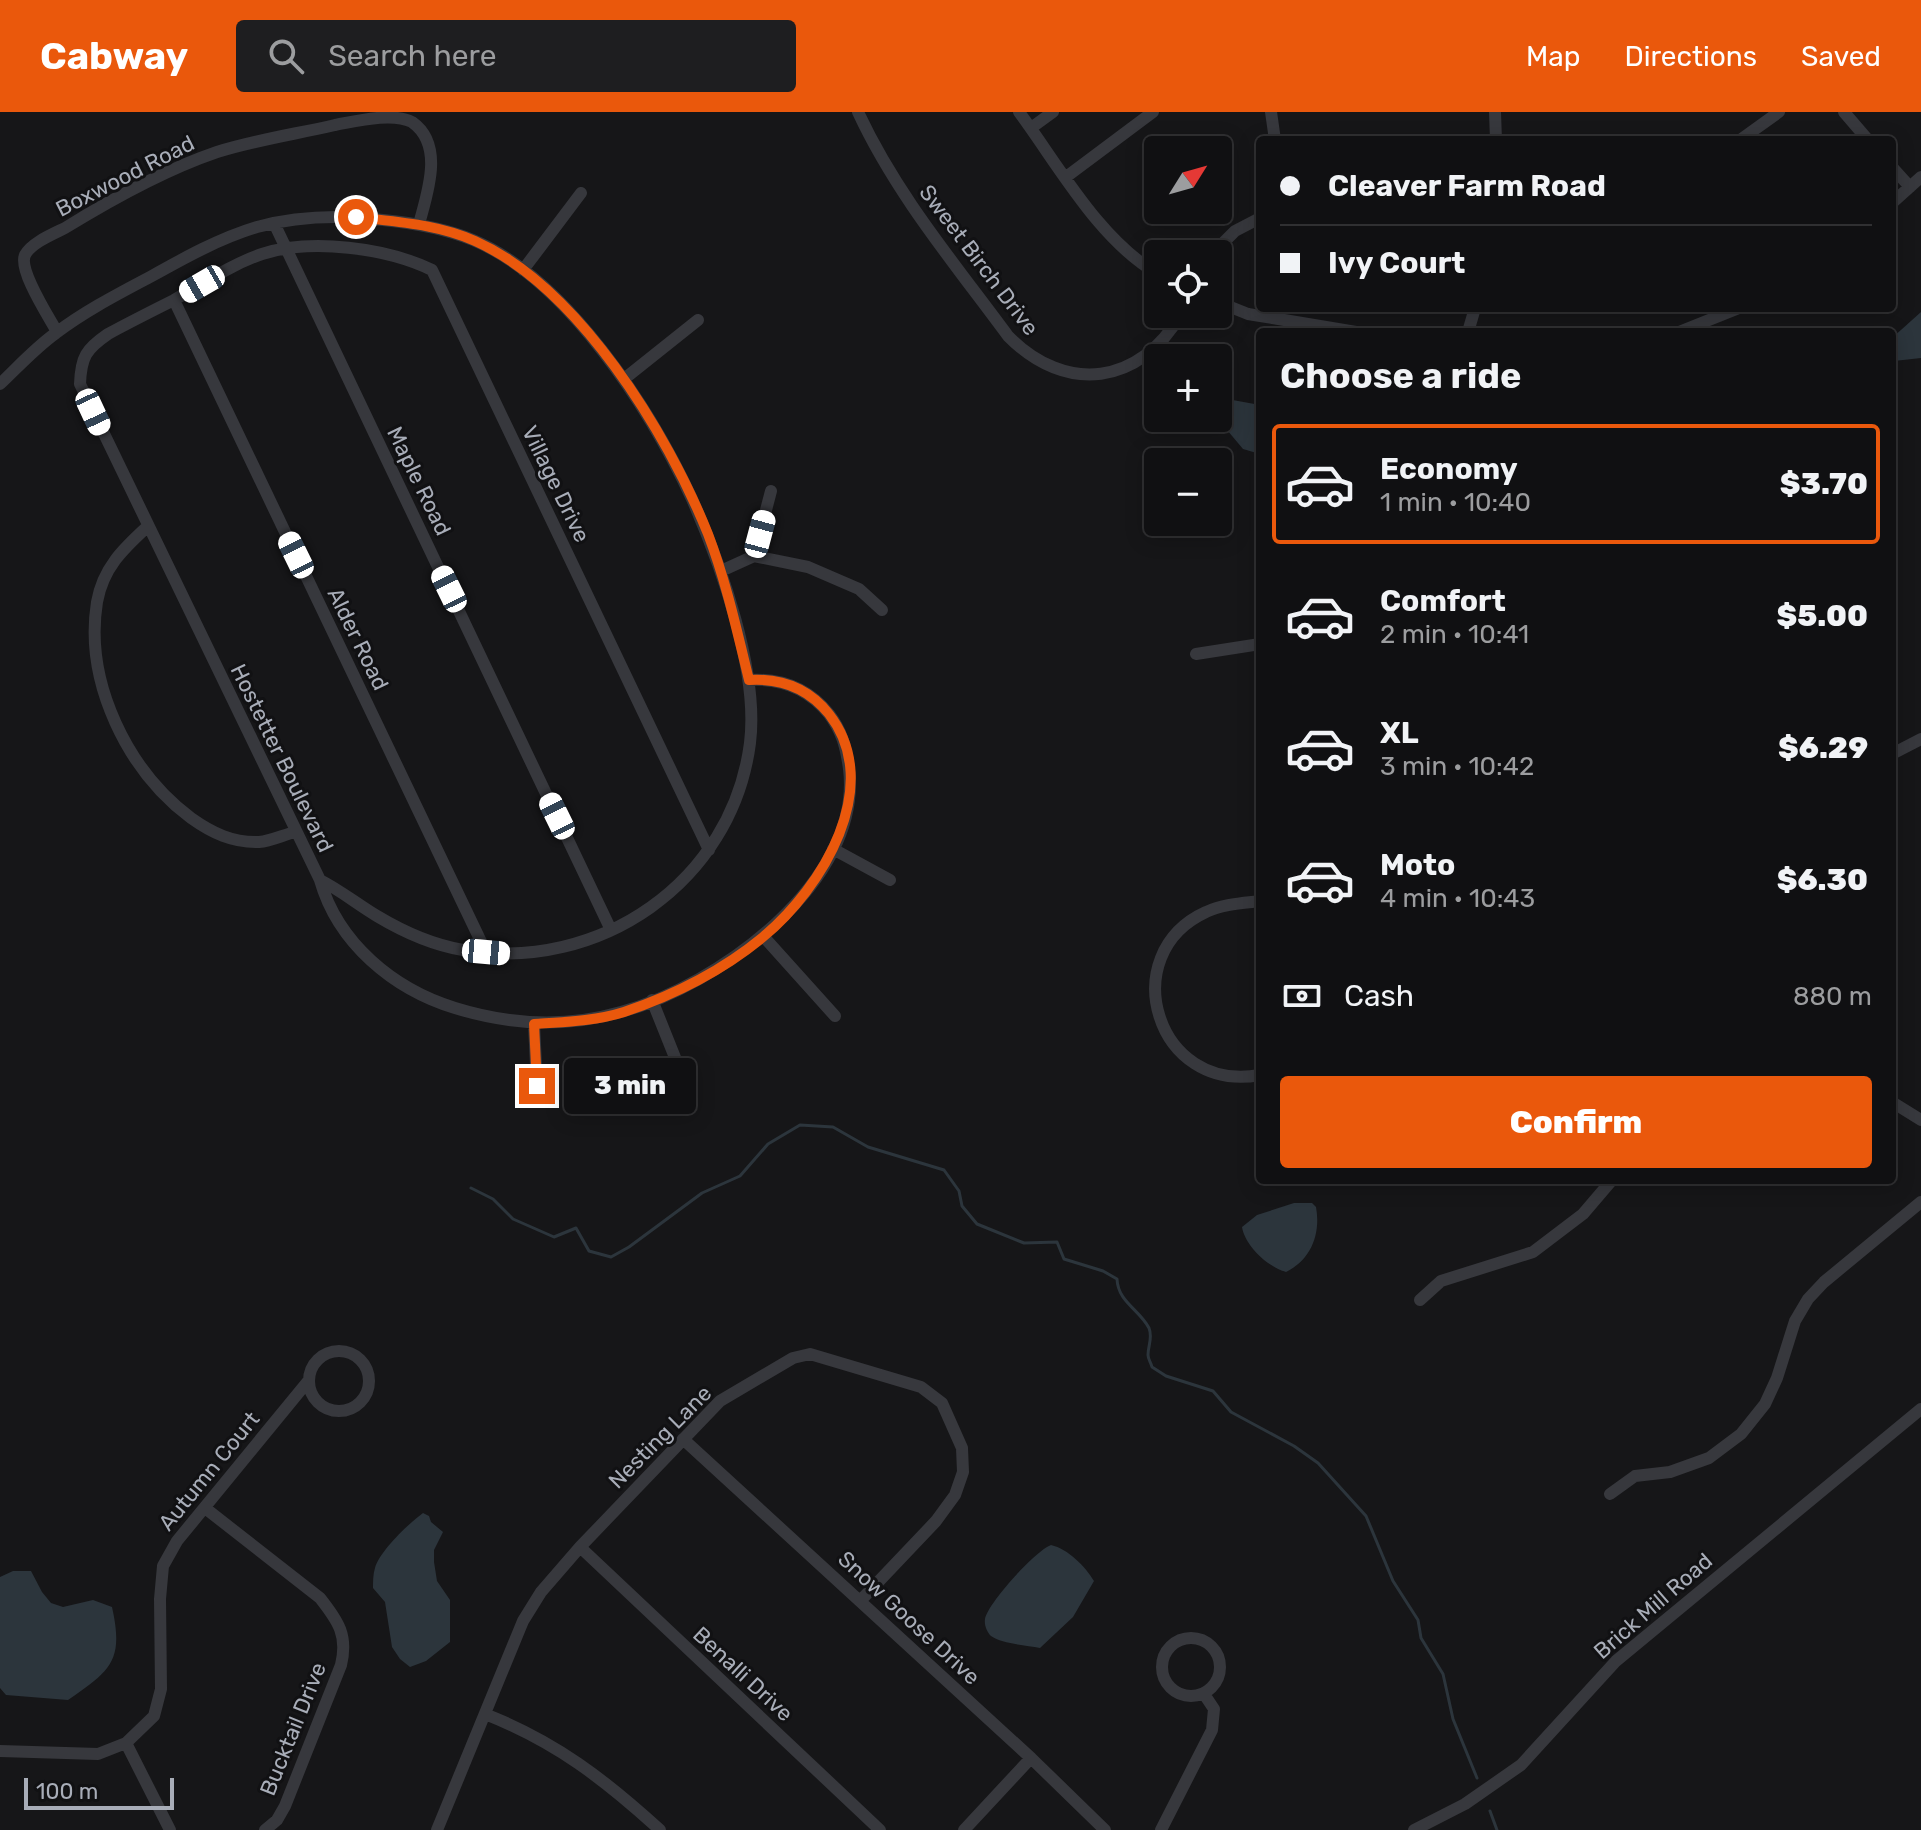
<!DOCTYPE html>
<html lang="en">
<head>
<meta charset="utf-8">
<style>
	body { margin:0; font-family:Rubik,sans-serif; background:#1e1e20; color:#f1f3f6; height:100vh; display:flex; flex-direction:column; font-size:30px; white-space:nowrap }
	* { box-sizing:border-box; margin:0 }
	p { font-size:26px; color:#9c9d9f }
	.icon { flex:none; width:44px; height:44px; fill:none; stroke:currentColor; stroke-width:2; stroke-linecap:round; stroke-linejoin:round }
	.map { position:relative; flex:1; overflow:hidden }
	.side { position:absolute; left:1256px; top:216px; width:640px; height:856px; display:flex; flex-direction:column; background:#101012; border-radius:8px; box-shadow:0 4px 20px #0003,0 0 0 2px #303032 }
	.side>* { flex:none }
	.banner { position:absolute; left:1256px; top:24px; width:640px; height:176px; border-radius:8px; box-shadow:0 4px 20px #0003,0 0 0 2px #303032; display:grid; align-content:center; height:176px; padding:0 24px; background:#101012 }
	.needle { width:52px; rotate:53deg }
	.controls { position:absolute; left:1144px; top:24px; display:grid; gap:16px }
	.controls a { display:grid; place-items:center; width:88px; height:88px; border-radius:8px; background:#101012; box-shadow:0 4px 20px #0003,0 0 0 2px #303032; font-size:40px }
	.scale { position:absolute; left:24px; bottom:20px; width:150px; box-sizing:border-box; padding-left:8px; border:4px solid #a8adb8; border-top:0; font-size:22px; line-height:28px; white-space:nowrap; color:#a8adb8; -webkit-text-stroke:6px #111113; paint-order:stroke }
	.end { position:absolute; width:36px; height:36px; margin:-18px; border:10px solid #ea580c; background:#fff; box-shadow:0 0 0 4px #fff }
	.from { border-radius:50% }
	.bubble { position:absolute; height:56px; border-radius:8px; background:#101012; box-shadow:0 4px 20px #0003,0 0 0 2px #303032; font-size:26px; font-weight:800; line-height:56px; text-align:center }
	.car { position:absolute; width:24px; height:48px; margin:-24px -12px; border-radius:10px; box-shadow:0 0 6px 2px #0007; background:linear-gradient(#fff 24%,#345 0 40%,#fff 0 76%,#345 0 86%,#fff 0) }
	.banner b { display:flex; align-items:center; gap:28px; height:76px; font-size:30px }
	.banner b+b { border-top:2px solid #303032 }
	.banner i { width:20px; height:20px; background:#f1f3f6 }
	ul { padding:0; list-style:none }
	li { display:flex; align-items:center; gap:24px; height:120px; margin:0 16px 12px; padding:0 8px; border:4px solid transparent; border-radius:8px }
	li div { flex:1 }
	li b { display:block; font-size:30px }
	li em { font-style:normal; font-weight:800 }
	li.on { border-color:#ea580c }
	li>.icon { width:72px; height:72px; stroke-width:1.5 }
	h2 { padding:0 24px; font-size:36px; line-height:96px }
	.pay { display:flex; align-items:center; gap:20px; height:88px; padding:0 24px; font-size:30px }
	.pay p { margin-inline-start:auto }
	.cta { display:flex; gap:16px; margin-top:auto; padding:16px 24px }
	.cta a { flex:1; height:92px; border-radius:8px; background:#ea580c; color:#fff; font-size:32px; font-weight:800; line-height:92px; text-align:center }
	header { display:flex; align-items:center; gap:48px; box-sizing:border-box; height:112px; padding:0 40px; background:#ea580c; color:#fff }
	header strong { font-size:38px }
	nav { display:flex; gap:44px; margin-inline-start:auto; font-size:28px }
	.search { width:560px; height:72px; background:#1e1e20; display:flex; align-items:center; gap:20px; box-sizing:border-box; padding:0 28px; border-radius:8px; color:#9c9d9f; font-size:30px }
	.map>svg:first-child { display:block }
	.water { fill:#2c353c }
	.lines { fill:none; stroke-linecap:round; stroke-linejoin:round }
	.stream { stroke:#2c353c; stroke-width:3 }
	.minor { stroke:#37383d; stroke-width:12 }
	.route { stroke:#ea580c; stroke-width:10 }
	.labels { text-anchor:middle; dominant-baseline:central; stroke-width:6; stroke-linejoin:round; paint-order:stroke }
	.street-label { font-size:22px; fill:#a8adb8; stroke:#111113 }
</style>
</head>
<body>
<header>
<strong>Cabway</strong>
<div class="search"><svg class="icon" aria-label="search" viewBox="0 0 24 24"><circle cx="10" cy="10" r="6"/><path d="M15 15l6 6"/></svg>Search here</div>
<nav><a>Map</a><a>Directions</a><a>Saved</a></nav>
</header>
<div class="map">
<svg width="1921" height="1718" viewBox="0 0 1921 1718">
	<rect width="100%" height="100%" fill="#161618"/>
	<path class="water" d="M1921,200V246L1894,249L1892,226Z
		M1227,287L1260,293V342L1243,337L1217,306L1218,293Z
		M1294,1091H1312L1316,1095C1321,1122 1311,1148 1286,1160C1268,1155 1245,1134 1242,1115L1257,1103Z
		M423,1401L429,1404L431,1410L443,1420L434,1438V1450L437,1469L450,1488V1530L426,1549L410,1555L400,1547L392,1535L385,1490L373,1476C373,1470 373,1462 375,1456C380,1439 408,1412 423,1401Z
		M1051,1433C1068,1437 1085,1454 1094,1469L1073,1505L1040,1536C1026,1533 1002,1532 991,1524C987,1520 984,1513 985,1507C988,1491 1035,1439 1051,1433Z
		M13,1459H31L42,1480L51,1491L63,1495L93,1488L112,1495C124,1549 111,1558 68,1588L6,1583L0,1576V1465Z"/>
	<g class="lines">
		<path class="stream" d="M471,1076L493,1087L513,1107L554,1125L576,1116L589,1139L611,1145L629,1135L702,1081L740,1064L768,1032L800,1013L833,1015L868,1035L944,1058L959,1079L962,1094L977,1112L1024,1131L1057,1130L1064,1147L1103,1159L1117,1167C1118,1190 1139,1197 1149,1216C1153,1226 1148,1233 1148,1243C1148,1247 1151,1251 1152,1255L1166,1264L1213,1279L1231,1300L1294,1334L1318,1351L1366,1404L1393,1469L1418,1508L1421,1526L1443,1562L1453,1607L1477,1666
			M1490,1699L1497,1718"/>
		<path class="minor" d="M858,0C896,82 955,152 1008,224C1066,283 1140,273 1181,202
			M1019,0C1059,54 1099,128 1158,162
			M1271,0L1275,28
			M1495,0L1496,28
			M1844,0L1868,28
			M1031,16L1053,0
			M1740,28L1779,0
			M1892,55L1910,75
			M1066,65L1153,0
			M1892,91L1921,65
			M274,111L611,818
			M1212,142L1235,119L1260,106
			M523,158L581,81
			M174,188L486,840
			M1218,190L1248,202L1356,220
			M57,220C49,205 18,158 25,143C31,131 53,122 65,116C112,87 164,58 217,40C255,28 296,22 335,13C357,9 392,0 412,10C445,33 427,82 419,112
			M1468,220L1475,196
			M1679,220L1739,196
			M624,267L698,208
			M0,272C18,255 35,236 56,221C85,199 118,182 150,165C184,146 220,126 257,115C298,104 341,103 383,108C413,111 444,116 473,128C567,167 651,298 692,387C721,453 759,559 750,631C732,770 599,861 463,838C433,833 402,819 377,804C357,792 340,778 320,768L80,272C81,245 86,237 108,222C130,210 152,199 174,188C203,172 230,153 262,142C311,126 387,136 432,158L709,738
			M147,415C123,437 103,456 97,490C84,571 128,659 191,706C212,721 233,731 259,730C271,729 283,723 295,720
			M754,444L771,379
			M721,459L754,444L808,455L859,477L882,498
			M1196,542L1260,532
			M1892,642L1921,627
			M833,737L890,768
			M320,768C338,831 393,877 455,896C510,913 565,916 621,900C717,874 863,770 849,657C846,635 842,619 829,602C808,576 781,566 749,568
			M1260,789C1243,791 1222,792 1206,800C1114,842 1156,982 1260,963
			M763,824L835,904
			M652,888L676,948
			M534,912L537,974
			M1892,990L1921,1008
			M1420,1188L1441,1169L1533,1140L1583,1102L1612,1068
			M309 1269a30 30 0 1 1 60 0a30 30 0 1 1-60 0Z
			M683,1327L1031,1646L1105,1718
			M1610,1382L1635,1364L1670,1360L1709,1346L1741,1322L1765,1292L1777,1266L1795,1209L1808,1187L1824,1170L1921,1090
			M205,1396L320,1486C339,1510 348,1524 341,1553L285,1694L277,1708L265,1718
			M580,1435L880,1718
			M1162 1555a29 29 0 1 1 58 0a29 29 0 1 1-58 0Z
			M485,1602C556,1630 604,1667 660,1718
			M126,1631L170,1718
			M0,1639L98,1642L126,1631L154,1604L161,1577L160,1487L163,1454L177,1429L309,1268
			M437,1718L523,1509L541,1480L580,1435L720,1289L793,1246L810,1242L921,1275L942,1291L962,1336L963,1360L955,1383L936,1409L861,1488
			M964,1718L1031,1646
			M1161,1718L1212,1618L1214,1597L1204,1582
			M1414,1718L1465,1692L1521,1653L1616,1549L1921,1297"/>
	</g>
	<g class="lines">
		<path class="route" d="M356,105C396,110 438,112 475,129C578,175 667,320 708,422C726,469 737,519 749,568C781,566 809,577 829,602C885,674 822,776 763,825C723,858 674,883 624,900C596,909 564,910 534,912L537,974"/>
	</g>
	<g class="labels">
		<g class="street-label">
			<text transform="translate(125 64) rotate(-27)">Boxwood Road</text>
			<text transform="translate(979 148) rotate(53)">Sweet Birch Drive</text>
			<text transform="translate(419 369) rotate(64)">Maple Road</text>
			<text transform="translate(556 372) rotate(64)">Village Drive</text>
			<text transform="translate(358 527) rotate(64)">Alder Road</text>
			<text transform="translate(282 646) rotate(64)">Hostetter Boulevard</text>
			<text transform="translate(660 1325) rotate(-45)">Nesting Lane</text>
			<text transform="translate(209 1359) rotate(-51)">Autumn Court</text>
			<text transform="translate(1653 1494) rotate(-41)">Brick Mill Road</text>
			<text transform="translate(909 1506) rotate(43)">Snow Goose Drive</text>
			<text transform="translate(743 1562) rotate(43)">Benalli Drive</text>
			<text transform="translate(293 1617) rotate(-68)">Bucktail Drive</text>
		</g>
	</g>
</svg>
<div class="controls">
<a><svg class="needle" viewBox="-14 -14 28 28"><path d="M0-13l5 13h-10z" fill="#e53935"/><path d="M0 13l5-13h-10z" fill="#9c9d9f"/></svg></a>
<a><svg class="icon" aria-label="locate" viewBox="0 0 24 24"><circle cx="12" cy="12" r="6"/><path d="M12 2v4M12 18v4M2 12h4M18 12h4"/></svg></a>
<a>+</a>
<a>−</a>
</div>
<div class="scale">100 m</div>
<i class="end from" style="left:356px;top:105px"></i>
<i class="end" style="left:537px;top:974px"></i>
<div class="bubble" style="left:564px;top:946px;width:132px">3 min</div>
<i class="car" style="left:202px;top:172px;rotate:240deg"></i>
<i class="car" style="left:93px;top:300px;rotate:155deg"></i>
<i class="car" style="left:760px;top:422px;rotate:15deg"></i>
<i class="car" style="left:296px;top:443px;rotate:334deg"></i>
<i class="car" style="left:449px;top:477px;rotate:334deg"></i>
<i class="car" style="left:557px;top:704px;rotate:334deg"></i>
<i class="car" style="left:486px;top:840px;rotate:95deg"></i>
<div class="banner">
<b><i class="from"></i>Cleaver Farm Road</b>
<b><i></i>Ivy Court</b>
</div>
<section class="side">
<h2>Choose a ride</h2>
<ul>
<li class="on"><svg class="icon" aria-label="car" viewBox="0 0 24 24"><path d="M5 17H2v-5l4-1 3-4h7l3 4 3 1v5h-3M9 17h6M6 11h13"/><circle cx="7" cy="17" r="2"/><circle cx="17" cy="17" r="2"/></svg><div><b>Economy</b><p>1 min · 10:40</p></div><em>$3.70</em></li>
<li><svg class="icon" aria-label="car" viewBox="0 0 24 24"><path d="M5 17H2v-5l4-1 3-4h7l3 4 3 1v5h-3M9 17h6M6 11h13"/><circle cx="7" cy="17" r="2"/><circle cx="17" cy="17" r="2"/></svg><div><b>Comfort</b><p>2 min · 10:41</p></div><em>$5.00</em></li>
<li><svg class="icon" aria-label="car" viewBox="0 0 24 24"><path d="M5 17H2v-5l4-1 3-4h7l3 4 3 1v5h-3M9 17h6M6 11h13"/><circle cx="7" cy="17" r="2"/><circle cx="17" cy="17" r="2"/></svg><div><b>XL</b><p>3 min · 10:42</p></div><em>$6.29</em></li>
<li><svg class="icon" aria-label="car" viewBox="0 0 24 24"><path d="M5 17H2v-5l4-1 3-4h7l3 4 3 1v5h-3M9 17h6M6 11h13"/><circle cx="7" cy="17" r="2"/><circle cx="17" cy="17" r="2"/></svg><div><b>Moto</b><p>4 min · 10:43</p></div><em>$6.30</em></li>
</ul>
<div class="pay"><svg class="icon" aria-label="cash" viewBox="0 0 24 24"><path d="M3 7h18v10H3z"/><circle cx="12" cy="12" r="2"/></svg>Cash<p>880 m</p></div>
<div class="cta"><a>Confirm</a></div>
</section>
</div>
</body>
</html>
